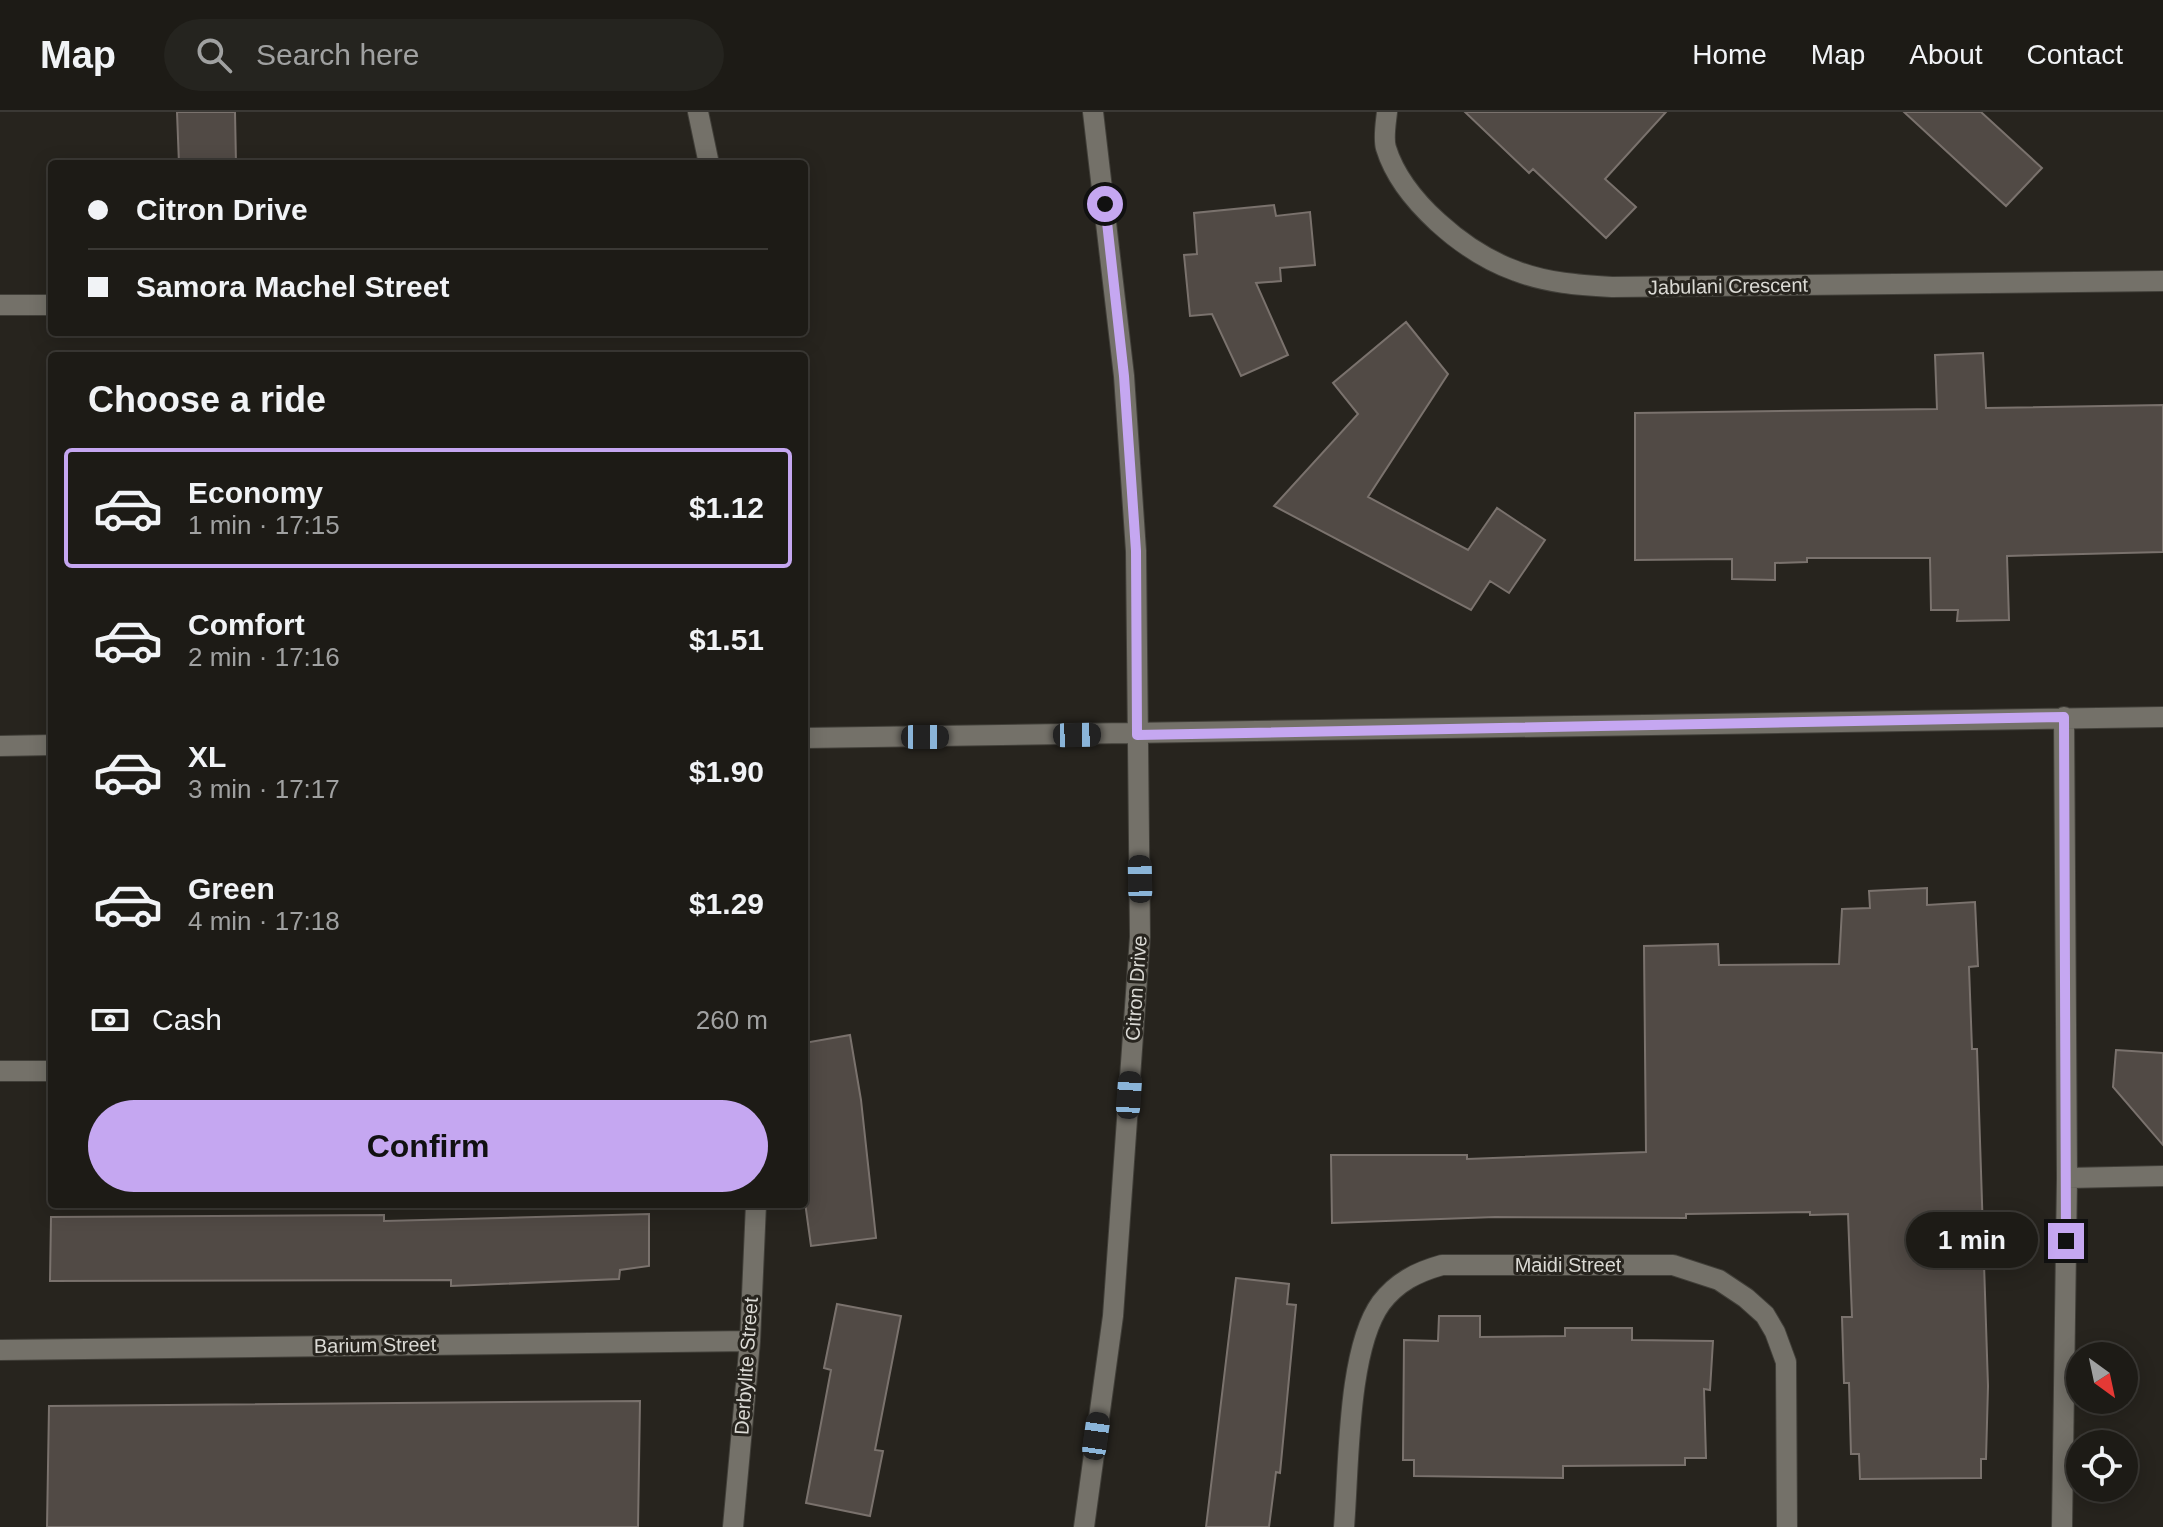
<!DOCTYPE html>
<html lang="en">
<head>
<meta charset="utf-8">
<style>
	body { margin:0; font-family:Arial,sans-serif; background:#25241f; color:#f1f3f6; height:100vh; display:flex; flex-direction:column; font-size:30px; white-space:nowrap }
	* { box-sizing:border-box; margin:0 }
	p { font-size:26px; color:#a0a1a1 }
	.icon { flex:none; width:44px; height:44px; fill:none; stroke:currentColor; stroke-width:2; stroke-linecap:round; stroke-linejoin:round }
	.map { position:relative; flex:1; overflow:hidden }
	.sheet { position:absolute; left:48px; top:240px; width:760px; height:856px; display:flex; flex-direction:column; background:#1d1b16; border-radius:8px; box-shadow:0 4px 20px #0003,0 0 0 2px #3b3935 }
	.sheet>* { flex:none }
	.top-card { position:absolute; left:48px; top:48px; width:760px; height:176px; border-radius:8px; box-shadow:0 4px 20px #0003,0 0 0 2px #3b3935; display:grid; align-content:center; height:176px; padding:0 40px; background:#1d1b16 }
	.needle { width:52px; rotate:147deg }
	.fabs { position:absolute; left:2066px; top:1230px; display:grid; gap:16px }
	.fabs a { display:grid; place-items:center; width:72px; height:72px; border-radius:50%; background:#1d1b16; box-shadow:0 4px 20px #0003,0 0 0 2px #3b3935; font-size:40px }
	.end { position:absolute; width:36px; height:36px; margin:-18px; border:10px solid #c5a7f1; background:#111; box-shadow:0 0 0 4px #111 }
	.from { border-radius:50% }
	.bubble { position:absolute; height:56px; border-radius:28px; background:#1d1b16; box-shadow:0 4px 20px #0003,0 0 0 2px #3b3935; font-size:26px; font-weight:600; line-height:56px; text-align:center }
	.car { position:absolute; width:24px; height:48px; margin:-24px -12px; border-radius:10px; box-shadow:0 0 6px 2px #0007; background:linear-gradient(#222 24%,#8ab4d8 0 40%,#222 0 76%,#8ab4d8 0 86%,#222 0) }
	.top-card b { display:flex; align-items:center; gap:28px; height:76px; font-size:30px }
	.top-card b+b { border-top:2px solid #3b3935 }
	.top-card i { width:20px; height:20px; background:#f1f3f6 }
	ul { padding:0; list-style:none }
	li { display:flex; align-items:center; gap:24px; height:120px; margin:0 16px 12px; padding:0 24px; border:4px solid transparent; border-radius:8px }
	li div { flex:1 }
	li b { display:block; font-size:30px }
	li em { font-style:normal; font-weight:600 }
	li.active { border-color:#c5a7f1 }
	li>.icon { width:72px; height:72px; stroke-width:1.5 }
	h2 { padding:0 40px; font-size:36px; line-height:96px }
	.pay { display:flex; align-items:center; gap:20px; height:88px; padding:0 40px; font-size:30px }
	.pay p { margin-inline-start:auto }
	.cta { display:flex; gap:16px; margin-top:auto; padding:16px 40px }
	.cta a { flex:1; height:92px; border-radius:48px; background:#c5a7f1; color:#111; font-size:32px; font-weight:600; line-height:92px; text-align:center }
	header { display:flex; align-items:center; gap:48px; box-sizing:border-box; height:112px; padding:0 40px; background:#1d1b16; border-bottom:2px solid #3b3935 }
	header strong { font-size:38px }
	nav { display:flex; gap:44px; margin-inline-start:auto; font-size:28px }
	.search { width:560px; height:72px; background:#25241f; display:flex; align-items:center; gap:20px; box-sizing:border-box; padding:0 28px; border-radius:44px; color:#a0a1a1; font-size:30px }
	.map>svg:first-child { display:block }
	.building { fill:#514a45; stroke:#7a726d; stroke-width:2 }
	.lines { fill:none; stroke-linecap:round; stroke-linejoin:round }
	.minor-casing { stroke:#413f39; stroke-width:22 }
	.minor { stroke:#747169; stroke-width:20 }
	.route { stroke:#c5a7f1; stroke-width:10 }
	.labels { text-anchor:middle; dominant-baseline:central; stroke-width:6; stroke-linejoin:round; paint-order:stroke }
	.street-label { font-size:20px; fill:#dbdad5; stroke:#27241e }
</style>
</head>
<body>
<header>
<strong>Map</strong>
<div class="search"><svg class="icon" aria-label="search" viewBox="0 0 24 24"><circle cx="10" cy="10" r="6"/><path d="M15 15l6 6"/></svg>Search here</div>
<nav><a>Home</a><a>Map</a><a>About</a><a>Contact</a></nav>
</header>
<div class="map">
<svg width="2163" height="1415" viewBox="0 0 2163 1415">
	<rect width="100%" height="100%" fill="#27241e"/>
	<path class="building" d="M177,0H235L236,52H179Z
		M1465,0H1666L1605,67L1636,95L1606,126L1533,57L1529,61Z
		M1904,0H1981L2042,56L2006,94Z
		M1274,93L1276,104L1310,100L1315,153L1280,156L1281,169L1256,171L1288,243L1241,264L1212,202L1190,204L1184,143L1197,142L1194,101Z
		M1406,210L1448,262L1368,385L1468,438L1497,396L1545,428L1509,481L1490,469L1471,498L1274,394L1358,302L1333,271Z
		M1983,241L1986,296L2163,293V440L2007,444L2009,508L1957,509L1958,498H1931L1930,446H1807V450L1775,451V468L1732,467V447L1635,448V301L1937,297L1935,243Z
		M1927,776V793L1975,790L1978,854L1969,855L1972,937H1977L1988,1274L1986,1347H1981V1366L1860,1367L1859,1342H1851L1849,1271H1844L1842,1205H1852L1848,1102L1810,1103V1100L1686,1102V1106L1495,1105L1332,1111L1331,1043H1467V1047L1646,1040L1644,834L1718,832L1719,853L1839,852L1842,797L1870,796L1869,779Z
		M850,923L861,988L876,1126L811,1134L804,1083V931Z
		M2116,938L2163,941V1033L2113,975Z
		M649,1102V1154L620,1158L619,1167L451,1174V1168L50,1169L51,1105L384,1103V1109Z
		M1236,1166L1289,1172L1287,1192L1296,1193L1280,1361L1276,1360L1269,1415H1206Z
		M837,1192L901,1204L875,1338L883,1339L870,1404L806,1391L831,1258L824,1256Z
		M1439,1204H1480V1225L1565,1224V1216H1632V1228L1713,1229L1710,1278L1704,1277L1706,1346H1685V1353L1563,1354V1366L1414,1364V1348H1403L1404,1228L1438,1229Z
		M640,1289L638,1415H47L49,1294Z"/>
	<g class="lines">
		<defs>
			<path id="minor" d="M698,0L709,52
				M1387,0C1386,10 1383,26 1386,36C1402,88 1465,141 1516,159C1547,171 1579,173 1612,175L2163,169
				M0,193H52
				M804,626L2163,605
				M0,634L52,633
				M0,959H52
				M2067,1066L2163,1064
				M0,1238L750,1229
				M733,1415L750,1229L756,1092
				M1084,1415L1113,1204L1140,825L1136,439L1124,264L1093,0
				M1344,1415C1349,1356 1347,1238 1381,1191C1397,1170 1417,1160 1442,1153H1673L1719,1168L1746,1186L1765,1203L1775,1220L1786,1250L1787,1415
				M2062,1415L2067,1066L2064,605"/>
		</defs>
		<use href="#minor" class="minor-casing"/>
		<use href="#minor" class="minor"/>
	</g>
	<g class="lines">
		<path class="route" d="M1105,92L1124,264L1136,439L1137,623L2064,605L2066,1129"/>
	</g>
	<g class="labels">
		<g class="street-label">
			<text transform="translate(1728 174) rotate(-1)">Jabulani Crescent</text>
			<text transform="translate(1136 876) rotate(-86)">Citron Drive</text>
			<text x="1568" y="1153">Maidi Street</text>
			<text transform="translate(375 1233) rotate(-1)">Barium Street</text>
			<text transform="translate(746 1254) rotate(-86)">Derbylite Street</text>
		</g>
	</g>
</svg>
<div class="fabs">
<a><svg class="needle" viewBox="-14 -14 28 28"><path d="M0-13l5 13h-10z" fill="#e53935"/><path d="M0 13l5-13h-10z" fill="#a0a1a1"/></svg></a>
<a><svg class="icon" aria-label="locate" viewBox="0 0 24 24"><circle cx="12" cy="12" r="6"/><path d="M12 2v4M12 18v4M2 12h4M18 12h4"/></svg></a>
</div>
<i class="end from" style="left:1105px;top:92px"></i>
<i class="end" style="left:2066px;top:1129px"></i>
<div class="bubble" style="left:1906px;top:1100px;width:132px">1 min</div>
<i class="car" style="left:1077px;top:623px;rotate:89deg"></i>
<i class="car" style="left:925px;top:625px;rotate:90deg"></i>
<i class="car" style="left:1140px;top:767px;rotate:359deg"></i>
<i class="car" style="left:1129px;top:983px;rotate:4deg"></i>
<i class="car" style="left:1096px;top:1324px;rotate:8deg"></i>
<div class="top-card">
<b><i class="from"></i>Citron Drive</b>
<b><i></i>Samora Machel Street</b>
</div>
<section class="sheet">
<h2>Choose a ride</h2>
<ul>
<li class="active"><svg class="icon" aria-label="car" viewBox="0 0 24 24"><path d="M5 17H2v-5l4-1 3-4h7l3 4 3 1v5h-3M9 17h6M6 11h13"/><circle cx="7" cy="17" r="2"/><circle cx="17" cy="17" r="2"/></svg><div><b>Economy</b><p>1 min · 17:15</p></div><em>$1.12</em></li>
<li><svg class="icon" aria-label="car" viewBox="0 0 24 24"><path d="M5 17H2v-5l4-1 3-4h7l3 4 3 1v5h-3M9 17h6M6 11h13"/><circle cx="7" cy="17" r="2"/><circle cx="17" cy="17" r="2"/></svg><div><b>Comfort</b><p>2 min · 17:16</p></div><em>$1.51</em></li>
<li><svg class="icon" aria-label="car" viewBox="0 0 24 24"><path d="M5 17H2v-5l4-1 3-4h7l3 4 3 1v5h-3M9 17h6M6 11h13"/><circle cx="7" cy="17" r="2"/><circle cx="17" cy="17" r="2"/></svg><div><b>XL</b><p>3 min · 17:17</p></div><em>$1.90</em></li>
<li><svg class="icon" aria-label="car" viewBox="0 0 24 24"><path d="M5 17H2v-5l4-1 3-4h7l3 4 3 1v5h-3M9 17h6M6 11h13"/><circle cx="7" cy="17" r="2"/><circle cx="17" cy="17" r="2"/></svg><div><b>Green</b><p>4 min · 17:18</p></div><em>$1.29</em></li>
</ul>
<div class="pay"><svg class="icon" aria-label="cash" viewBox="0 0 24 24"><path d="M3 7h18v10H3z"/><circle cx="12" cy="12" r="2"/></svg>Cash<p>260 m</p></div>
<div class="cta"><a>Confirm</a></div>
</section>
</div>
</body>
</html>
